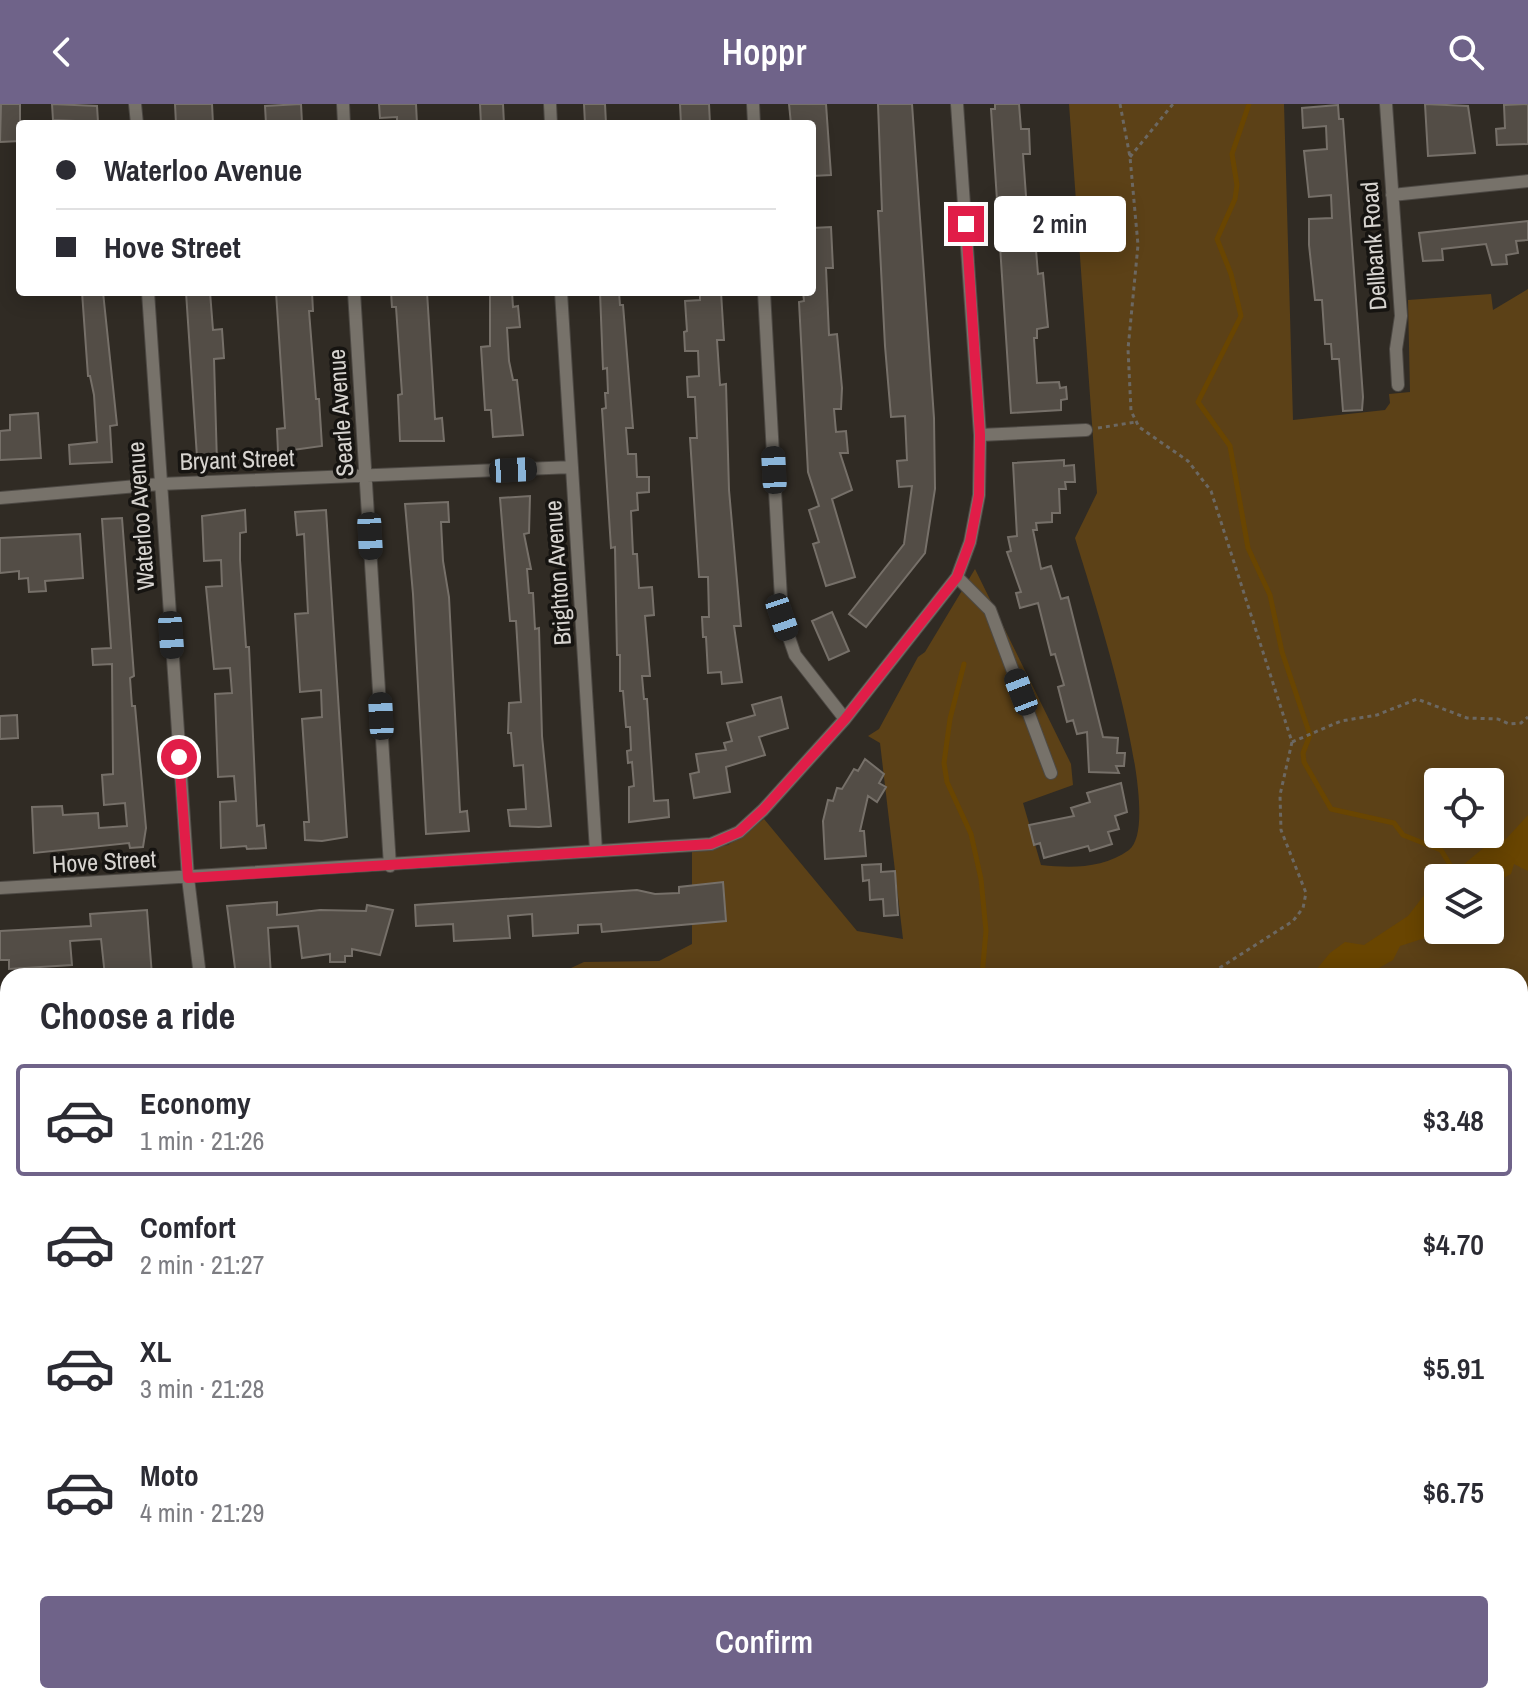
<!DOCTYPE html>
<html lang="en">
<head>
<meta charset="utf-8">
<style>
	body { margin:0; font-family:"Archivo Narrow",sans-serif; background:#f7f7f7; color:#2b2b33; height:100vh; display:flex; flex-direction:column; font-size:30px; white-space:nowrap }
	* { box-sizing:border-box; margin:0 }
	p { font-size:26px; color:#7c7c81 }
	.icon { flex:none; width:44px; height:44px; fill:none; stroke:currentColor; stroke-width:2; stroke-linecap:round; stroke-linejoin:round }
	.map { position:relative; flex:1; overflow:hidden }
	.panel { position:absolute; left:0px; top:864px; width:1528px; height:736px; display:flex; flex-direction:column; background:#fff; border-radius:24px 24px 0 0; box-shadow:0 4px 20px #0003 }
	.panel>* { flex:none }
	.guide { position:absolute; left:16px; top:16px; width:800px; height:176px; border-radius:8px; box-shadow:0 4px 20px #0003; display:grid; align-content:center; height:176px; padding:0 40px; background:#fff }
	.fabs { position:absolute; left:1424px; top:664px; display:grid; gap:16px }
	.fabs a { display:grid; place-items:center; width:80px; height:80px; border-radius:8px; background:#fff; box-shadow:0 4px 20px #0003; font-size:40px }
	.end { position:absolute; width:36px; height:36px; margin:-18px; border:10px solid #e11d48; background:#fff; box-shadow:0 0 0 4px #fff }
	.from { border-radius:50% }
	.bubble { position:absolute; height:56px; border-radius:8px; background:#fff; box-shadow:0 4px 20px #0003; font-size:26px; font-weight:600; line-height:56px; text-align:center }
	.car { position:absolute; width:24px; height:48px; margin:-24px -12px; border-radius:10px; box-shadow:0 0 6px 2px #0007; background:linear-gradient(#222 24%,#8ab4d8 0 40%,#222 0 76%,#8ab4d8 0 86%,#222 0) }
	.guide b { display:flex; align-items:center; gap:28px; height:76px; font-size:30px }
	.guide b+b { border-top:2px solid #e1e1e2 }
	.guide i { width:20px; height:20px; background:#2b2b33 }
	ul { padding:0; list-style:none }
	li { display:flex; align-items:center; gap:24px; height:112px; margin:0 16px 12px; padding:0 24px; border:4px solid transparent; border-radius:8px }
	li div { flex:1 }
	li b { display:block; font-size:30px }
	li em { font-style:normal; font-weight:600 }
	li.on { border-color:#6f6389 }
	li>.icon { width:72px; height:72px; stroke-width:1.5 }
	h2 { padding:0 40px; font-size:36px; line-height:96px }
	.action { display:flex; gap:16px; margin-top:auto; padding:16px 40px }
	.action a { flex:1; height:92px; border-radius:8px; background:#6f6389; color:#fff; font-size:32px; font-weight:600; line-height:92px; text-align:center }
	header { display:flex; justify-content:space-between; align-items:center; height:104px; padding:0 40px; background:#6f6389; color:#fff; font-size:36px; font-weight:600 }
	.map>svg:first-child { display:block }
	.green { fill:#5c4117; fill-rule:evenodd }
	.water { fill:#694501 }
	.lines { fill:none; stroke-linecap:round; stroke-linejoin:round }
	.stream { stroke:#694501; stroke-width:5 }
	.river { stroke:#694501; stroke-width:28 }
	.building { fill:#534d46; stroke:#767069; stroke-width:2 }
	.lane-casing { stroke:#4d4944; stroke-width:8 }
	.street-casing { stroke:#4d4944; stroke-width:14 }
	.secondary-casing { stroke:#4d4944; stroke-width:18 }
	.path { stroke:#6c6862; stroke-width:3; stroke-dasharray:4 4; stroke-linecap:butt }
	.lane { stroke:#77726a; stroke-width:6 }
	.street { stroke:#77726a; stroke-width:12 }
	.secondary { stroke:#8d8193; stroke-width:16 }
	.route { stroke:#e11d48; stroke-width:10 }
	.labels { text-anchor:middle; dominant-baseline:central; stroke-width:7; stroke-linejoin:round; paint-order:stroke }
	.street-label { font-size:24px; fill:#d7d4d0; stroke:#161411 }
</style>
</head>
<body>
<header><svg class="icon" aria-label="back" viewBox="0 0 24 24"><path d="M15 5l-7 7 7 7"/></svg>Hoppr<svg class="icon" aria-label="search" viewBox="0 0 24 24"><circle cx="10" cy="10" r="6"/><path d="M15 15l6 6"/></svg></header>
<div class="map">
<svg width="1528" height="1600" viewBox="0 0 1528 1600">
	<rect width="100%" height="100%" fill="#302b24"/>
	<path class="green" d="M1069,0H1284L1293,316L1385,306L1390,299L1389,290L1410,288L1408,196L1491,190L1493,206L1528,185V1069L1520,1067V872H532L558,870L584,858L659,857L692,840V748L728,741L764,715L857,827L903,835L880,639L868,632L879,625L918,553L925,548L975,465L1071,660L1073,681L1023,699L1041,761C1070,764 1103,765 1129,746C1167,716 1089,480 1075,434L1097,389ZM1438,678H1490V730H1438ZM1438,774H1490V826H1438Z
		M1528,1299V1460L1520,1461V1306Z
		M1520,1539H1528V1600H1464V1592H1520Z
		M8,1567V1592H1202L1203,1600H0V1569Z"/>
	<path class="water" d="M1528,711V767L1514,760L1511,770L1490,781V774H1447L1486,742L1506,735Z
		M1438,781V822L1428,827V833L1400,842L1393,856L1379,864L1377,872H1311L1330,849L1345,838L1364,841L1408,812L1425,790Z"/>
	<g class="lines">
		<path class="stream" d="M1249,0L1232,50L1237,81L1235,95L1217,135L1231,170L1241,212L1198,298L1230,342L1248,444L1270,491L1282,548L1310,631L1303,649L1304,658L1331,705L1394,719L1403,731L1441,746L1458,774
			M964,560L950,615L944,659L947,678L971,730L981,775L986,827L982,872
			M241,1600L246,1592"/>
		<path class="river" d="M655,1598L680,1600L691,1592"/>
	</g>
	<path class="building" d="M1,0H20V37L0,38Z
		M52,0L97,2L98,18L53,16Z
		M175,0H212L213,20H176Z
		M301,0L302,19L266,20L265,2Z
		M379,0H416L417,20H397V13L380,14Z
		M480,0H503L504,20H481Z
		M584,0H605L606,20H585Z
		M680,0H709L710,20H681Z
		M789,0H826L831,71L812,72V20H791Z
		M878,0H912L934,314L935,385L925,449L866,523L849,510L904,440L912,382L899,383L897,357L907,356L905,312L891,313L885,242L878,107H882Z
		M995,0H1019L1021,25H1029L1030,50H1023L1029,134H1035L1038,170L1043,169L1048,223L1037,225V234H1034L1037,279L1059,278L1060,284L1066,283L1067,295L1061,296V306L1011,309L991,5H995Z
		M1425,0L1468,2L1475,49L1428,52Z
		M1528,0V40L1497,41L1496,25L1505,24L1504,1Z
		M1338,1L1339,15H1343L1363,293L1362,306L1343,307L1339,255H1332L1331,240H1325L1322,196H1315L1309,141V115L1332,114L1331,91L1309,93L1304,47L1327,45L1326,22L1303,24L1302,4Z
		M1528,117V136L1516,137L1518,149L1506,151L1507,160L1492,161L1486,140L1442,145L1443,156L1423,157L1419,129Z
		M831,123L833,164H826L829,231L837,230L842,284L841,305H834L836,328L846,327L848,349H840L852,386L832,395L855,473L826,482L813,440L819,438L809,406L819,402L808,368L799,198L804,197L803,188H812V124Z
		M82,188H103L117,321L110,322L112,358L70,360L69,341L97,338L94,291L90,272H88Z
		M186,188H210L213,226L222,225L224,254L214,255L217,359L204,360L203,353H197Z
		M276,188H312L313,207H309L316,295H319L322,342L278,348L277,325L285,324Z
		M391,188H427L435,315L442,314L444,337H400L398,291L402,290L396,203H392Z
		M490,188H512L513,203L518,202L520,223L507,224L509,257L513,276H517L523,331L493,333L491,306H485L481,243L490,242Z
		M600,188H619L620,201H623L633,324H626L628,350H636L637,373H649V388L637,389L638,406L631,407L633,450H637L639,484L652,483L654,511L645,512L650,572H642L644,595H647L654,697L668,696L669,713L629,718V683L634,682L632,658L628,659L627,647L631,646L630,623H626L623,587H620V551H617L615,443L611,444L602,305L606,304L605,289H608L607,264L603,265Z
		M721,188L724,236H717L720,281L726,280L729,386L741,522H734L742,578L722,580L721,568L708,569L706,533H703L702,513H709L708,473H699L690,334H697L695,293H688L687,273L699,272L698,247H685L684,228L687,227L685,197L700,196V189Z
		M38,309L41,354L0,356V327L10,326V311Z
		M1064,356V362L1074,361L1075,378H1065L1066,385H1059L1060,409H1052V418L1036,419L1037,426H1033L1041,465L1051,462L1061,495L1068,493L1103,633L1118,634L1117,649H1125L1124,662H1116L1119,669L1089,668L1087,628L1077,630L1073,616L1067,618L1058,583L1064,581L1055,550L1051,551L1038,499L1020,504L1016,489L1021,488L1007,448L1011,447L1008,433L1017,432L1013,359Z
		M530,392L529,429L524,430L531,465H527L529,489H533L535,525L539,524L542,632L551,722L539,723L510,722L508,706L526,705L523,661L514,662L511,629H508L509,599L521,598L516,517H510L500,394Z
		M448,398L449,418H441L443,457L449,493L460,708L467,707L469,727L426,730L413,490L405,400Z
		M245,406L246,428L240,429V456L246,543H249L257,722L264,721L266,744L247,745L246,742L221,744L220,698L236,697L234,672L218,673L215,590L232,589L230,564L214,565L206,483L222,482L221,456L204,457L202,412Z
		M326,406L347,733L322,737L305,736L304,718H309L302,615L322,613L321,586L300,588L295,510L308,509L304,430L297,431L295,408Z
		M122,414L134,572L130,574L132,602H135L146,724L143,743L130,744L129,739L34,749L32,703L62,702L63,711L98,709L99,724L127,722L125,699L104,701L102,671L113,670L112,560L93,561L92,545L111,544L102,415Z
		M80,430L83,474L45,477L46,487L29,488L28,474L19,475V467L0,469V434Z
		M832,508L849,547L829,556L812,517Z
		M781,593L788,624L759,633L765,651L726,663L730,688L694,694L690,670L699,668L696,650L726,646L724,639L732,637L727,619L755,611L752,601Z
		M17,611L18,634L0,635V612Z
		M865,655L884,670L879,679L886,683L877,698L868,692L860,727H864L866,752L825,755L823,717L828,696L833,697L837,684L842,685L854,665L858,667Z
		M1121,679L1127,708L1115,712L1119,725L1108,728L1112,740L1090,747L1088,742L1044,754L1040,739L1034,741L1029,721L1074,712L1071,704L1090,698L1087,689Z
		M881,760V768L895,767L898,811L884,812L883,795L870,796L869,776L863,777L862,761Z
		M723,778L726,817L602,828L601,820L578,821V829L533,832L532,810L508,812L510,834L454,837L453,820L416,822L415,801L637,786L655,790L679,789V783Z
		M277,798V811L320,806L366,807L367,801L393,806L380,851L352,845V852H345V858H330V850L302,854L298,822L268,824L271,872H236L227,802Z
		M147,806L152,872H105L101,835L70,837L72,861L9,865V856H0V827L91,822L90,810Z"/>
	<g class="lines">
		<defs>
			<path id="lane" d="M0,1502L8,1533
				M0,1553L8,1551
				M920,1592L921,1600"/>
			<path id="street" d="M135,0L137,20
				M343,0L344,20
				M550,0L551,20
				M753,0L754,20
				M1386,0L1401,212L1396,245L1398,281
				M1392,91L1528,77
				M148,188L188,774L200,872
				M354,188L390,762
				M561,188L596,747
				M764,188L782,513L795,551L845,615
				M980,331L1086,326
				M0,394L160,380L572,363
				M957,473L990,506L1051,669
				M0,784L711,740L739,728L763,706L845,615L957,473L970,438L979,391L980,331L957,0
				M1343,1592V1600"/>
			<path id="secondary" d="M0,1431L8,1432
				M1520,1509H1528"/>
		</defs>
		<use href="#lane" class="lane-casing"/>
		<use href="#street" class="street-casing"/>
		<use href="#secondary" class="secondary-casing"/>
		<path class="path" d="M1120,0L1130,53L1138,141L1128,245L1131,307L1139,323L1188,357L1211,387L1292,638L1280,691L1281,726L1306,789L1303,804L1293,817L1207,872
			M1130,53L1173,0
			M1098,324L1136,318
			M1292,638L1341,617L1377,611L1417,595L1467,614L1498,615L1509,620L1521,619L1528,613"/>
		<use href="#lane" class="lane"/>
		<use href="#street" class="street"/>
		<use href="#secondary" class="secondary"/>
	</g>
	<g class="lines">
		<path class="route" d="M179,653L188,774L711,740L739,728L763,706L845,615L957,473L970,438L979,391L980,331L966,120"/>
	</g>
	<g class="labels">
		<g class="street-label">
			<text transform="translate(1373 142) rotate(-94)">Dellbank Road</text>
			<text transform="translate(340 309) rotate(-94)">Searle Avenue</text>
			<text transform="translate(237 355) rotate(-2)">Bryant Street</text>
			<text transform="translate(140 412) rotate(-94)">Waterloo Avenue</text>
			<text transform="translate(557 469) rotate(-94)">Brighton Avenue</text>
			<text transform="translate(104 757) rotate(-3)">Hove Street</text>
		</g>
	</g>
</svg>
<div class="fabs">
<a><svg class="icon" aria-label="locate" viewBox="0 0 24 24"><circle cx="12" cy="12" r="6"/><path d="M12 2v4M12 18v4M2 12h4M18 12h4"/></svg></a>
<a><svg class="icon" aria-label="layers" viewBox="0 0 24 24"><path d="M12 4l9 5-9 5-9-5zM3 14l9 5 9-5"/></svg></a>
</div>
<i class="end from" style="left:179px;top:653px"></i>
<i class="end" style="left:966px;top:120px"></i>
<div class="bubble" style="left:994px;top:92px;width:132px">2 min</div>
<i class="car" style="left:513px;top:366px;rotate:87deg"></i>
<i class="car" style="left:774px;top:366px;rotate:357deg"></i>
<i class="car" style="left:370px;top:432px;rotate:177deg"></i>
<i class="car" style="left:782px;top:513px;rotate:161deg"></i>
<i class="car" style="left:171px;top:531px;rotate:176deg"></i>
<i class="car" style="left:1021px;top:588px;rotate:339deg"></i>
<i class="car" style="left:381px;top:612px;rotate:357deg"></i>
<div class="guide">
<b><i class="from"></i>Waterloo Avenue</b>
<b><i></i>Hove Street</b>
</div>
<section class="panel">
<h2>Choose a ride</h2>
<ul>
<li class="on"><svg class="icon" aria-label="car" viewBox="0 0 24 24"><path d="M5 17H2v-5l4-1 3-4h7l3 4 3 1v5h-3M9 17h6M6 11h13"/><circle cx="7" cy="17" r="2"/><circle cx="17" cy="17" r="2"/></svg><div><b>Economy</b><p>1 min · 21:26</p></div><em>$3.48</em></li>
<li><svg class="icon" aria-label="car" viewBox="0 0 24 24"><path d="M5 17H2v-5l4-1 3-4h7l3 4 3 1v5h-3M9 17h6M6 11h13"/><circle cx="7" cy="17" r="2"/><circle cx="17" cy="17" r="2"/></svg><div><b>Comfort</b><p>2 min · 21:27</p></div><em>$4.70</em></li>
<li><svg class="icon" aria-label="car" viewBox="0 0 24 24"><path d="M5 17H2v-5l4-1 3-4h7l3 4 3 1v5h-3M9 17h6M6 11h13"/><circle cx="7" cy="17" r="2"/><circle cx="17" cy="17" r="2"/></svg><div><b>XL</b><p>3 min · 21:28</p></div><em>$5.91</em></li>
<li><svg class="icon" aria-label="car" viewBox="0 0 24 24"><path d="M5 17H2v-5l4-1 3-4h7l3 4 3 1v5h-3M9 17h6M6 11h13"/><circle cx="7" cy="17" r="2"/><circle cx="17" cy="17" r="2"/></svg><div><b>Moto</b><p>4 min · 21:29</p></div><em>$6.75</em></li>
</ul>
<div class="action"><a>Confirm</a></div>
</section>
</div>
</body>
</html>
